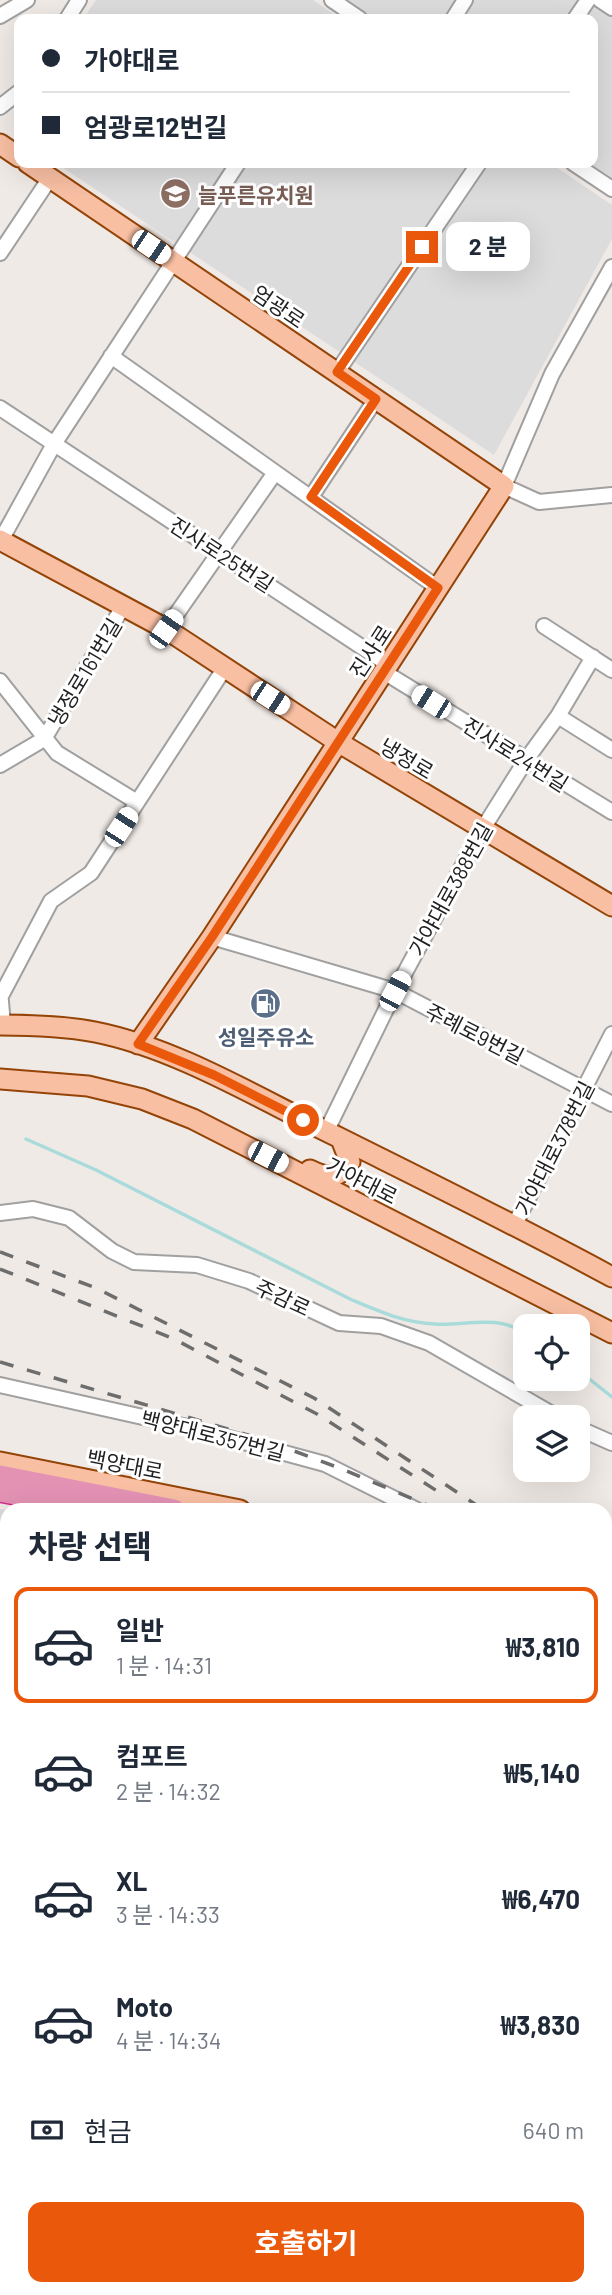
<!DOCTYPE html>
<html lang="ko">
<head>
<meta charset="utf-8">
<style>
	body { margin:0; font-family:Barlow,"Noto Sans KR",sans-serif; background:#f6f6f7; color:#1f2937; height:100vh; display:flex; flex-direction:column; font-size:26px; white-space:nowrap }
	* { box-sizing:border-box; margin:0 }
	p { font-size:23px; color:#747a83 }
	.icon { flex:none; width:38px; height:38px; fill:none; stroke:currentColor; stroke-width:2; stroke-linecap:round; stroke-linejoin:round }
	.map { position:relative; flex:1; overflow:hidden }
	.panel { position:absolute; left:0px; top:1503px; width:612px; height:793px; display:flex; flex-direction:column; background:#fff; border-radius:21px 21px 0 0; box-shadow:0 7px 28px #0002 }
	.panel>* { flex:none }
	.hud { position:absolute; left:14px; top:14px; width:584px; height:154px; border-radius:14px; box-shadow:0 7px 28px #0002; display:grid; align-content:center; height:154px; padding:0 28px; background:#fff }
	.fabs { position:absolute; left:513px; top:1314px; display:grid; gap:14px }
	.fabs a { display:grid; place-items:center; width:77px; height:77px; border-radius:14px; background:#fff; box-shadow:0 7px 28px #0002; font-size:35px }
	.end { position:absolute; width:32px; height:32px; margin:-16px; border:9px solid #ea580c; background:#fff; box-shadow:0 0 0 4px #fff }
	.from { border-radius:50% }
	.bubble { position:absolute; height:49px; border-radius:14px; background:#fff; box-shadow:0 7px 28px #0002; font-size:23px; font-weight:700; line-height:49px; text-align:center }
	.car { position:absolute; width:21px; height:42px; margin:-21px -10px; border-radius:9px; box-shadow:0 0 5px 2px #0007; background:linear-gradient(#fff 24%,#345 0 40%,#fff 0 76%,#345 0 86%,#fff 0) }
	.hud b { display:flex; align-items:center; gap:24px; height:66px; font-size:26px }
	.hud b+b { border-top:2px solid #e0e1e3 }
	.hud i { width:18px; height:18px; background:#1f2937 }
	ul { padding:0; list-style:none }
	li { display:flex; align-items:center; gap:21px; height:116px; margin:0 14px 10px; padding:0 14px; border:4px solid transparent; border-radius:14px }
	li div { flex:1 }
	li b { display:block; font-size:26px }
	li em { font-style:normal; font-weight:700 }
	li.current { border-color:#ea580c }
	li>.icon { width:63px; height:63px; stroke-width:1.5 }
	h2 { padding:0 28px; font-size:32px; line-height:84px }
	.pay { display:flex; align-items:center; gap:18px; height:77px; padding:0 28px; font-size:26px }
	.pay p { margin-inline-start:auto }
	.button { display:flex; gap:14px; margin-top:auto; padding:14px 28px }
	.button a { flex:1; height:80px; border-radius:14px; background:#ea580c; color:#fff; font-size:28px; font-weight:700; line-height:80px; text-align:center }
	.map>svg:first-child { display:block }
	.residential { fill:#dddcdd }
	.forest { fill:#b6cd9d }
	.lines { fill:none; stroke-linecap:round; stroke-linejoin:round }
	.stream { stroke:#a9dbdb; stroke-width:3.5 }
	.minor-casing { stroke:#a0a0a0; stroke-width:18 }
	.major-casing { stroke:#944407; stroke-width:23 }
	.highway-casing { stroke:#d32e8d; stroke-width:24 }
	.minor { stroke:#fff; stroke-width:14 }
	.major { stroke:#f8bfa3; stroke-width:19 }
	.highway { stroke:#e392b4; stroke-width:21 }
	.rail { stroke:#6d6d6d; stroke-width:3.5; stroke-dasharray:14 14; stroke-linecap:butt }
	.route { stroke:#ea580c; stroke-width:9 }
	.labels { text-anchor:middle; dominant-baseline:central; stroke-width:6; stroke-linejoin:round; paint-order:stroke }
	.education-label { font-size:21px; font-weight:bold; fill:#785e54; stroke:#fff; text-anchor:start }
	.street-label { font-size:21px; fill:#1f1f1f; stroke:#fff }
	.service-label { font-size:21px; font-weight:bold; fill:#4e5e75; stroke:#fff }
</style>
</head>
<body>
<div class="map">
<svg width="612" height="2295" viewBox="0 0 612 2295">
	<rect width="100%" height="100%" fill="#f0eae6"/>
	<path class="residential" d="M96,0H313L341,19H83Z
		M348,0H591L612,15V179L588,163H593V19H376Z
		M56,163H550L612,205V239L494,455Z
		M0,1509L7,1510V1863L0,1862Z
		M0,1881L7,1884V1941L0,1959Z
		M612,2054V2179L606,2176V2075Z"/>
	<path class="forest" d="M0,2019L7,2021V2289H606V2196L612,2198V2295H0Z"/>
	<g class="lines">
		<path class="stream" d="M26,1139L96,1170L352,1300C378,1311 405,1323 435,1324C465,1326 497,1314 525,1333
			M578,1370L612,1397"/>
		<defs>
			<path id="minor" d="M332,0L360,19
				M600,0L612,8
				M0,16L27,0
				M67,19L79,0
				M453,19L465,0
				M575,19L588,0
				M0,107L19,92
				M573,163L612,189
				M0,253L50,178
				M612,267L552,374L504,486L539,502L612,495
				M111,356L438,588
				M337,372L479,163
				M0,408L389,665
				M311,497L376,399
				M0,542L54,444L238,163
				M544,626L612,670
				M166,629L274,474
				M384,672L612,812
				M0,681L57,753L137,802
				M558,716L612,750
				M0,765L44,739L124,605
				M212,937L395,991L612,1104
				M0,990L3,1025
				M2,994L51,901L91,873L224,669
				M326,1132L395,991L482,830L526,760L558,716L593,657
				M0,1213L33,1209L69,1218L112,1251L134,1262L197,1265L249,1281L339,1323L381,1326L429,1343L559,1418
				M515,1224L612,1034
				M0,1385L192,1428L325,1464L417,1510
				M578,1428L612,1443
				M606,1803L612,1807
				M606,1908L612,1912
				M606,1949L612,1945
				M1,1996L7,1979"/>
			<path id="major" d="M0,144L19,157
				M28,163L504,486L212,937L138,1044
				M0,540L166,629L338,742L612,906
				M0,1025C31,1025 64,1026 95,1032C177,1048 263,1101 338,1137C430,1183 522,1228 612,1277
				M0,1079L88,1086L142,1099L193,1119L612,1333
				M310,1170C328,1179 339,1179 350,1162L341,1139
				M0,1462L240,1510
				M606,1650L612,1654"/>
			<path id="highway" d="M0,1476L174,1510
				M0,1491L100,1510
				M606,1679L612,1683"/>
		</defs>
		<use href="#minor" class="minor-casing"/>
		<use href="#major" class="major-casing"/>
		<use href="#highway" class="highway-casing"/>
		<use href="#minor" class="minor"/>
		<use href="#major" class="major"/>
		<use href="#highway" class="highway"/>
		<path class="rail" d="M0,1252L96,1288L314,1398L484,1510
			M0,1269L174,1339L317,1414L437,1491
			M0,1362L262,1439L342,1469L439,1510
			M606,1590L612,1594
			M606,1610L612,1615"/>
	</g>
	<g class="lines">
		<path class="route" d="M303,1120L214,1075L138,1044L212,937L438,588L311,497L376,399L337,372L422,247"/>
	</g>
	<defs>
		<symbol id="school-disc" viewBox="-11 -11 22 22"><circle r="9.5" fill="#8d6e63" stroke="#fff"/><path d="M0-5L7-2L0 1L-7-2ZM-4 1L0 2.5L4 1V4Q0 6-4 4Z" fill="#fff"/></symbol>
		<symbol id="fuel-disc" viewBox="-11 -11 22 22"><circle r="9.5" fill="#5c6f8a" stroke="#fff"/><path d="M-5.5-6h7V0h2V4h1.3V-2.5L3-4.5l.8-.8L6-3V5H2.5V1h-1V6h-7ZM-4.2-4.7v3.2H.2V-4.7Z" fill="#fff"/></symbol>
	</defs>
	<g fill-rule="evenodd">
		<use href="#school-disc" x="158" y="176" width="35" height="35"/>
		<use href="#fuel-disc" x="248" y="986" width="35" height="35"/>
	</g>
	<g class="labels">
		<g class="education-label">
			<text x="198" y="194">늘푸른유치원</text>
		</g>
		<g class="street-label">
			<text transform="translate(279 306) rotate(34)">엄광로</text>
			<text transform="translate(222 554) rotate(33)">진사로25번길</text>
			<text transform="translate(370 651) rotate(-57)">진사로</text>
			<text transform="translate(84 672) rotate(-59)">냉정로161번길</text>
			<text transform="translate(516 754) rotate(32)">진사로24번길</text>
			<text transform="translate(407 758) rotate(31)">냉정로</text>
			<text transform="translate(450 889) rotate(-61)">가야대로388번길</text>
			<text transform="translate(475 1033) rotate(27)">주례로9번길</text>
			<text transform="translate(554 1148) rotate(-63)">가야대로378번길</text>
			<text transform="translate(362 1180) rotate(27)">가야대로</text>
			<text transform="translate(283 1297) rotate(25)">주감로</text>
			<text transform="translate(213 1435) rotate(14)">백양대로357번길</text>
			<text transform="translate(125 1464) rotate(11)">백양대로</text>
		</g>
		<g class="service-label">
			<text x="266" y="1036">성일주유소</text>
		</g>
	</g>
</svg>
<div class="fabs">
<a><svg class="icon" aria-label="locate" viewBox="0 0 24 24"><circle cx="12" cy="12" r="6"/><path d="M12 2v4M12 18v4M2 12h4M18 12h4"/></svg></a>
<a><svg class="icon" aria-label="layers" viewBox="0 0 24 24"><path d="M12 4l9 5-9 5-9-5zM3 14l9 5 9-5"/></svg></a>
</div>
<i class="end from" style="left:303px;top:1120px"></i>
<i class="end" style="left:422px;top:247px"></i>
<div class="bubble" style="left:446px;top:222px;width:84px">2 분</div>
<i class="car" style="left:151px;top:247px;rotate:124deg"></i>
<i class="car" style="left:166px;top:629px;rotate:35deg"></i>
<i class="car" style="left:270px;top:698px;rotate:123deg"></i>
<i class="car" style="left:431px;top:702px;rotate:302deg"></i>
<i class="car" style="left:121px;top:827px;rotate:33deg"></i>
<i class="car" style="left:395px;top:991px;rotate:28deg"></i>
<i class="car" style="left:268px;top:1157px;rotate:117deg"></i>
<div class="hud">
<b><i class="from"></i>가야대로</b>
<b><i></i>엄광로12번길</b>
</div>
<section class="panel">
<h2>차량 선택</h2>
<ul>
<li class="current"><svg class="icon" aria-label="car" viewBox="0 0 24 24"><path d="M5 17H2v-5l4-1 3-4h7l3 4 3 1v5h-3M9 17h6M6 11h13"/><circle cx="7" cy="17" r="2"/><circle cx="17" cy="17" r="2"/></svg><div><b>일반</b><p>1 분 · 14:31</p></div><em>₩3,810</em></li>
<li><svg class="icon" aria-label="car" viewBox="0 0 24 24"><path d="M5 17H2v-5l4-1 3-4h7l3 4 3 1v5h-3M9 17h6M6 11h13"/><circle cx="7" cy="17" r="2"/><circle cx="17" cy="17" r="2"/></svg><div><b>컴포트</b><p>2 분 · 14:32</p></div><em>₩5,140</em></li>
<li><svg class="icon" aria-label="car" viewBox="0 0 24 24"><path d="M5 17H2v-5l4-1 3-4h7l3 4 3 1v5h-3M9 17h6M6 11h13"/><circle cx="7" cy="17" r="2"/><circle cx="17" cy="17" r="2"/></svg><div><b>XL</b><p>3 분 · 14:33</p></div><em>₩6,470</em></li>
<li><svg class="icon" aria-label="car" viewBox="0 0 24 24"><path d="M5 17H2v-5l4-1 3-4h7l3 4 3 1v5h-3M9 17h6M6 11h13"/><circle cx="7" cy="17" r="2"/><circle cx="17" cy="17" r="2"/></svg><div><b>Moto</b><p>4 분 · 14:34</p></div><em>₩3,830</em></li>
</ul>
<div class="pay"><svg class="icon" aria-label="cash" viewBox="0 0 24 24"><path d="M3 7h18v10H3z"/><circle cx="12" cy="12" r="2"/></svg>현금<p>640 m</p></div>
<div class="button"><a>호출하기</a></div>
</section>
</div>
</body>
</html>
